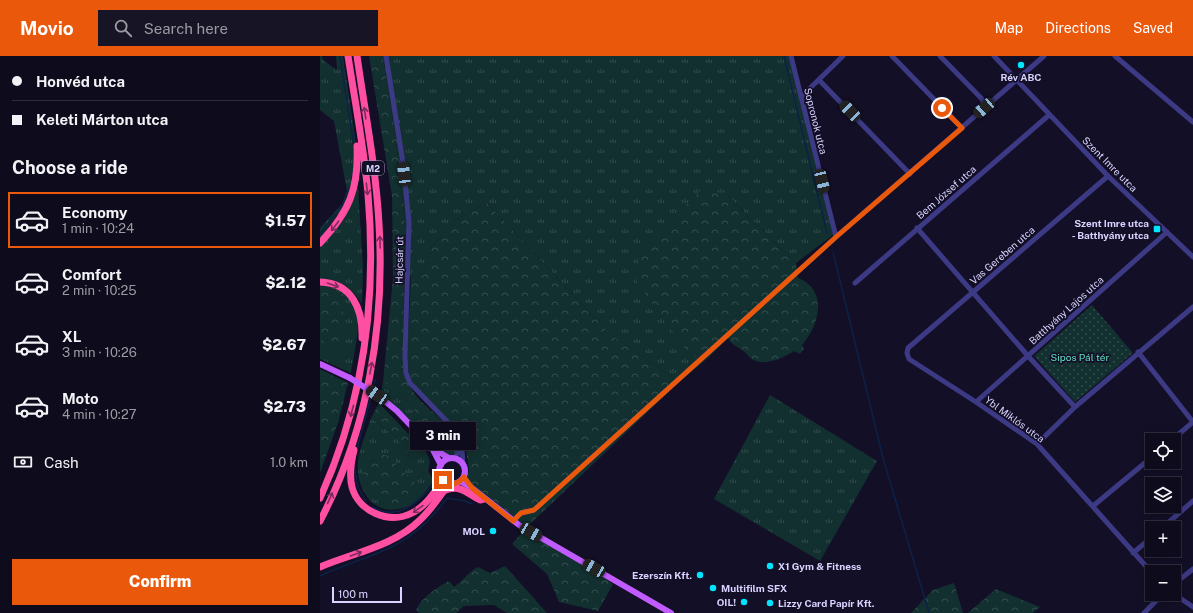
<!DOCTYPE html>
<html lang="en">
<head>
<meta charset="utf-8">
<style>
	body { margin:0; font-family:"Public Sans",sans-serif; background:#171425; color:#f1f3f6; height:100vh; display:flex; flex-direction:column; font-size:15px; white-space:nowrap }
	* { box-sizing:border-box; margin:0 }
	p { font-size:13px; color:#9b9ba3 }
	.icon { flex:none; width:22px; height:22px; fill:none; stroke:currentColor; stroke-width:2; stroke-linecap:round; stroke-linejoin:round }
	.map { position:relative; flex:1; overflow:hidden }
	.panel { display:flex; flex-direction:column; background:#0e0b1c; width:320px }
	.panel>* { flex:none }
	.hud { display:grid; align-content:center; height:88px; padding:0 12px; background:#0e0b1c }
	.tools { position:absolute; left:825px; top:377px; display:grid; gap:8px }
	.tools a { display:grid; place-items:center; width:36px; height:36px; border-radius:0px; background:#0e0b1c; box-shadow:0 2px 10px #0003,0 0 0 1px #2e2b3b; font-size:20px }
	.scale { position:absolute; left:12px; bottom:10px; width:70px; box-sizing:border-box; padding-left:4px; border:2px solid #d9d4ff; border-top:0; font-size:11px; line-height:14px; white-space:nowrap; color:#d9d4ff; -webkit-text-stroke:3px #130f26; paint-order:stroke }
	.end { position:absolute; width:18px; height:18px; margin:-9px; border:5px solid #ea580c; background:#fff; box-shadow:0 0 0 2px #fff }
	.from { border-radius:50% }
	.bubble { position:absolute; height:28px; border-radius:0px; background:#0e0b1c; box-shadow:0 2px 10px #0003,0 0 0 1px #2e2b3b; font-size:13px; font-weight:800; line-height:28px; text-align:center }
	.car { position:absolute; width:12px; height:24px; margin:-12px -6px; border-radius:5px; box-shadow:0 0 3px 1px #0007; background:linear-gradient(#222 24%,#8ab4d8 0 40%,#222 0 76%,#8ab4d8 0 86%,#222 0) }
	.hud b { display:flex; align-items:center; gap:14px; height:38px; font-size:15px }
	.hud b+b { border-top:1px solid #2e2b3b }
	.hud i { width:10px; height:10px; background:#f1f3f6 }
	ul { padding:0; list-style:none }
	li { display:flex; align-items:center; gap:12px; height:56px; margin:0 8px 6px; padding:0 4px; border:2px solid transparent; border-radius:0px }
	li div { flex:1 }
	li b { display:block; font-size:15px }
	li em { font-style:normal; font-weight:800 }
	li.current { border-color:#ea580c }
	li>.icon { width:36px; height:36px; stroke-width:1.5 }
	h2 { padding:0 12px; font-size:18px; line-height:48px }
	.pay { display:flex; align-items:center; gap:10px; height:44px; padding:0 12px; font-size:15px }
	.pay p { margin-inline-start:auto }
	.cta { display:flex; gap:8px; margin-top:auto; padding:8px 12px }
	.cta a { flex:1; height:46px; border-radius:0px; background:#ea580c; color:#fff; font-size:16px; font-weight:800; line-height:46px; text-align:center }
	header { display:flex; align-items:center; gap:24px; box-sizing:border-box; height:56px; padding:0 20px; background:#ea580c; color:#fff }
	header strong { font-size:19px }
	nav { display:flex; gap:22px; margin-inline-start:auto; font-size:14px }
	.search { width:280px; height:36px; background:#171425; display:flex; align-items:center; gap:10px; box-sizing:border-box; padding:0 14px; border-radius:0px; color:#9b9ba3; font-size:15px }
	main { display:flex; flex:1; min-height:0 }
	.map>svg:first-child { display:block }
	.grass { fill:url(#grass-tufts) }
	.forest { fill:url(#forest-crowns) }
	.park { fill:url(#park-dots) }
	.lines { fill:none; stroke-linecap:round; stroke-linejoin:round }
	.stream { stroke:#0c2248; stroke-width:1.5 }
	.minor { stroke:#3d3a85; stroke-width:5 }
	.major { stroke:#c25bff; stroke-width:6 }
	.highway { stroke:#ff4fa3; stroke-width:7 }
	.major-bridge { stroke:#c25bff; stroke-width:6 }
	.oneway { stroke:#7d2c5e }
	.route { stroke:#ea580c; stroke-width:5 }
	.poi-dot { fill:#00e5ff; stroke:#130f26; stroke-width:1.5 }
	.labels { text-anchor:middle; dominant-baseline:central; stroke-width:3.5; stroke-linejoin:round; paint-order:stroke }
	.shield { fill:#130f26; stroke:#9e99be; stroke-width:1 }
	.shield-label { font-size:9px; font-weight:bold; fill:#d9d4ff }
	.poi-label { font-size:10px; font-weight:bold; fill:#d9d4ff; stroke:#130f26; text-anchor:end }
	.street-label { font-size:10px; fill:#d9d4ff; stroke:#130f26 }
	.park-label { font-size:10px; fill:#5fe0c0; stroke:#130f26 }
</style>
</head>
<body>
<header>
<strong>Movio</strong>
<div class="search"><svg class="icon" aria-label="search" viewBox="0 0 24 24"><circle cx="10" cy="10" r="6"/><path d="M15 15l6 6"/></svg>Search here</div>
<nav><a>Map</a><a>Directions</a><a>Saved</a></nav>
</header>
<main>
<section class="panel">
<div class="hud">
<b><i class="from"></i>Honvéd utca</b>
<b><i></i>Keleti Márton utca</b>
</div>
<h2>Choose a ride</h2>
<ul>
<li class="current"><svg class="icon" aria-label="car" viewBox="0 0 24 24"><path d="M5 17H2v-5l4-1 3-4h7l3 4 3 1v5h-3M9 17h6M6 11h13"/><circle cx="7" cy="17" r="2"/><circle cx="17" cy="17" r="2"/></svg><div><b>Economy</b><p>1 min · 10:24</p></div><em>$1.57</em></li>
<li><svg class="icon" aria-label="car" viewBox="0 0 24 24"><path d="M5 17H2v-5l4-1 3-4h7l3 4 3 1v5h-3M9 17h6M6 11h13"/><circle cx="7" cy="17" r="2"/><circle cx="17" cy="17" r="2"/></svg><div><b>Comfort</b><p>2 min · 10:25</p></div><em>$2.12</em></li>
<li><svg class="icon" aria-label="car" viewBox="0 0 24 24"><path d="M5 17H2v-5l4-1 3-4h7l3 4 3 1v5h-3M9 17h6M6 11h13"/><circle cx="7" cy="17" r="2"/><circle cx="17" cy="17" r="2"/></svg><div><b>XL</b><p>3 min · 10:26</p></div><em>$2.67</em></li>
<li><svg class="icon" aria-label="car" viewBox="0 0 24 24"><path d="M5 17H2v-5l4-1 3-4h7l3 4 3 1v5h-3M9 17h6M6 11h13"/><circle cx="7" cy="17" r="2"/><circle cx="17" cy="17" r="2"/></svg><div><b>Moto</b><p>4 min · 10:27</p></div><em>$2.73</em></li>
</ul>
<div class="pay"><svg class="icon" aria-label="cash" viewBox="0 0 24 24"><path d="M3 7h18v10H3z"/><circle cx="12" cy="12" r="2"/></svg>Cash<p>1.0 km</p></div>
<div class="cta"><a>Confirm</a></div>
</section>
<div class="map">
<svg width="873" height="557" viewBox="0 0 873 557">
	<defs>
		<pattern id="grass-tufts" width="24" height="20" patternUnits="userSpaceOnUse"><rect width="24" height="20" fill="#12302f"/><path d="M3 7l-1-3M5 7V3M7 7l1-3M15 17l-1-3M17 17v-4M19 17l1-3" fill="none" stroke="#344d4e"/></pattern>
		<pattern id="forest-crowns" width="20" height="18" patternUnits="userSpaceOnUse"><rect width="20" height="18" fill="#12302f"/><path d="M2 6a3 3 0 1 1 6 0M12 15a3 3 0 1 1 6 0" fill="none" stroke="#344d4e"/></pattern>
		<pattern id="park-dots" width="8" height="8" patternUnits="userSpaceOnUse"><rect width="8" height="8" fill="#12302f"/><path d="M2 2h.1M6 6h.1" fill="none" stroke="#344d4e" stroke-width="1.8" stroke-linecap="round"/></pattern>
	</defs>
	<rect width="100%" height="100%" fill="#130f26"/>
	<path class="grass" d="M0,0H2L3,4L17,14L16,0H23L37,95L28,144L0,182V172L22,148L27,135L14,65L0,54Z
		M63,0H469L513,179L476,207L405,137L370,300L389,301L359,326L290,278L167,147L137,163L111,192L104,218L86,221L85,167L76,85Z
		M38,130L43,211L42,248C32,232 19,224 0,223V191C16,172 31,154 38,130Z
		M0,229C20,230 35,244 38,264C39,276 33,304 31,317L0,303Z
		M63,326L74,331L93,351L106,373L135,384L137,381C141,388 139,396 132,400L120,395L61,338Z
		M450,339L557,405L500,505L394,443Z
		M51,362L76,381L92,403L103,399L101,391C110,400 111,404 108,415L114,425C107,433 100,444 91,449C88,451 83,452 79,453C55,458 40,438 38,416C36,399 46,378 51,362Z"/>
	<path class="forest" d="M49,0H63L76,85L85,167L83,309C88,346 118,354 137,381L126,389L117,385L115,375L106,373C95,354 83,335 63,326L73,222L72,140Z
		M380,135L405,137L476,207L478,222C509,234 499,270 482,289L484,293L480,298L474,295C463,302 445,311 432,303C428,301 426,296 422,294C416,290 412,289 408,282L389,301L370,300L317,226L319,200Z
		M167,147L290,278L359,326L207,471L293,528L278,555L239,546L227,518L192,488L207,471L147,425L144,421L149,415L144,380L99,336L89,320L87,300L91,220L104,218L111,192L137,163Z
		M0,231L6,237L10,231L24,239L20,303L0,282Z
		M0,313L28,327L18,367L0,417Z
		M59,347L101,391L103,399L92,403L76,381L51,362Z
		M64,399L75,402L76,410L90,421L101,435C87,451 78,455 57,447L56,445L60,442C44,434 41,419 44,402Z
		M185,510L227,557H187L174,549L144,550L136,557H99L96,554C101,542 117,531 129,525L134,531C143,525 148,516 158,511L170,517Z
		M634,527L643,557H591L613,534Z
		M676,533L720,551L713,557H648Z"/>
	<path class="park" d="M772,249L813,297L755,346L714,300Z"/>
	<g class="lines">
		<path class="stream" d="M20,0L34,91
			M464,0L507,177
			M32,123L33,115
			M0,178L23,148L31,129
			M513,196L563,402L609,557
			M53,334L55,324
			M37,393L52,337
			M34,409L38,431L46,445
			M52,451C77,465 97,448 112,430L114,431
			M0,520C22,509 47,503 69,492C93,481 112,463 127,442L145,445L152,448"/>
		<path class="minor" d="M66,0L83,107L89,166L85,300L86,317L90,327L141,380L143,408
			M471,0L516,181
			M572,0L642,72
			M620,0L662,43L664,52
			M674,0L788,120L873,201
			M795,0L873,66
			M499,24L590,118
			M481,41L523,0
			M788,120L588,292L587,297L589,303L656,346L717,388L832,517
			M597,172L708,300L755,351
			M535,227L729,59
			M818,296L873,366L852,384
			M656,346L847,176
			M717,388L755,351L873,251
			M135,402L142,389
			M773,450L832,401
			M193,465L201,457L214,454L516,181L724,0
			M842,472L873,445
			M813,497L832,481
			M854,528L873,513
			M854,538L873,551
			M824,557L843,538"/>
		<path class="major" d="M0,308L30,322
			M60,341L77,355L112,392L121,409
			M112,392L129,402
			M119 415a13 13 0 1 1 26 0a13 13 0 1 1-26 0Z
			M140,425L152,432L199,469L351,557"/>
		<path class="highway" d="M0,187C29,156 39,133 37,90
			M0,226C32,227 43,253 42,282
			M34,394C31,406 29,419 32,431C38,455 69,469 92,457C106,450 114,437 123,424
			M123,435C141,428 145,436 160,444L164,443
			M0,442C44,346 57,243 48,138C44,92 35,46 28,0
			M0,465C48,374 65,269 59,168C56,112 45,56 37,0
			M0,511C33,497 74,490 100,464C112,453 120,439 130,427"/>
		<path class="major-bridge" d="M30,322L60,341"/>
	</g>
	<defs><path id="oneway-shaft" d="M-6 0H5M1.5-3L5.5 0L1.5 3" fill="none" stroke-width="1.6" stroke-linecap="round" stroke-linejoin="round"/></defs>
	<g class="oneway">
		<use href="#oneway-shaft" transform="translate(45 57) rotate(-98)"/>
		<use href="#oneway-shaft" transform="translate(47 133) rotate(83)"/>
		<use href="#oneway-shaft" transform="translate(15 170) rotate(127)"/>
		<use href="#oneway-shaft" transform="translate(60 186) rotate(-92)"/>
		<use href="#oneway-shaft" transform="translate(13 229) rotate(19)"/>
		<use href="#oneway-shaft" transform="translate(51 312) rotate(-79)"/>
		<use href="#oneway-shaft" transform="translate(32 355) rotate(105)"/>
		<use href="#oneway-shaft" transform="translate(10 442) rotate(-66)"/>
		<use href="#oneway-shaft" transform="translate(98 453) rotate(145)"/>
		<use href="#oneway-shaft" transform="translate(36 498) rotate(-20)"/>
	</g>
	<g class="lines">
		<path class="route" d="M123,424L134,428L140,425L144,421L152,432L193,465L201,457L214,454L516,181L642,72L622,52"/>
	</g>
	<g class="poi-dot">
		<circle cx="701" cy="9" r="4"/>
		<rect x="833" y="169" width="8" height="8" rx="2"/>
		<circle cx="173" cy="475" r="4"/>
		<circle cx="450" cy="510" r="4"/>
		<circle cx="380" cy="519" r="4"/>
		<circle cx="393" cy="532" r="4"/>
		<circle cx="424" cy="546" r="4"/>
		<circle cx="450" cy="547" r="4"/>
	</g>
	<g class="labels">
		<rect class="shield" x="42" y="105" width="22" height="14" rx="3"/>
		<g class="shield-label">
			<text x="53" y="112">M2</text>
		</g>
		<g class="poi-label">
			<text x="701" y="21" text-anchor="middle">Rév ABC</text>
			<text x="829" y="167">Szent Imre utca<tspan x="829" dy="12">- Batthyány utca</tspan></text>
			<text x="165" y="475">MOL</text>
			<text x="458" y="510" text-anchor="start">X1 Gym &amp; Fitness</text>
			<text x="372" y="519">Ezerszín Kft.</text>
			<text x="401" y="532" text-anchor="start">Multifilm SFX</text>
			<text x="416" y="546">OIL!</text>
			<text x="458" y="547" text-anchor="start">Lizzy Card Papír Kft.</text>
		</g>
		<g class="street-label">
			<text transform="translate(496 65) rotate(76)">Sopronok utca</text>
			<text transform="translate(790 108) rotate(45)">Szent Imre utca</text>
			<text transform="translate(626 136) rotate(-41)">Bem József utca</text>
			<text transform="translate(682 199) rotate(-41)">Vas Gereben utca</text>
			<text transform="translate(79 204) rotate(-89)">Hajcsár út</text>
			<text transform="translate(746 254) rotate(-42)">Batthyány Lajos utca</text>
			<text transform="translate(695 363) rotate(36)">Ybl Miklós utca</text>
		</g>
		<g class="park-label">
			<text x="760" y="301">Sipos Pál tér</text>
		</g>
	</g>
</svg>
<div class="tools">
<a><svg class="icon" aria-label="locate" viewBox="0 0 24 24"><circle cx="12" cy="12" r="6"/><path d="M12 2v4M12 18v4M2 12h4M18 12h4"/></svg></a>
<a><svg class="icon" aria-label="layers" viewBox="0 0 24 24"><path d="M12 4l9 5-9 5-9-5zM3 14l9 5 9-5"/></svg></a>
<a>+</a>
<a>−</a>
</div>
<div class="scale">100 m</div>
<i class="end from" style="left:622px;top:52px"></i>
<i class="end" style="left:123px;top:424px"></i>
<div class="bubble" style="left:90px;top:366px;width:66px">3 min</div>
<i class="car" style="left:664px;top:52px;rotate:229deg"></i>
<i class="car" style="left:530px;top:55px;rotate:316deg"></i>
<i class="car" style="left:84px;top:118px;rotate:354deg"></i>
<i class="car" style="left:502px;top:125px;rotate:166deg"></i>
<i class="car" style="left:57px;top:339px;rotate:304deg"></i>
<i class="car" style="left:211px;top:476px;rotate:120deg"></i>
<i class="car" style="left:274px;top:512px;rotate:300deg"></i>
</div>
</main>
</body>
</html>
